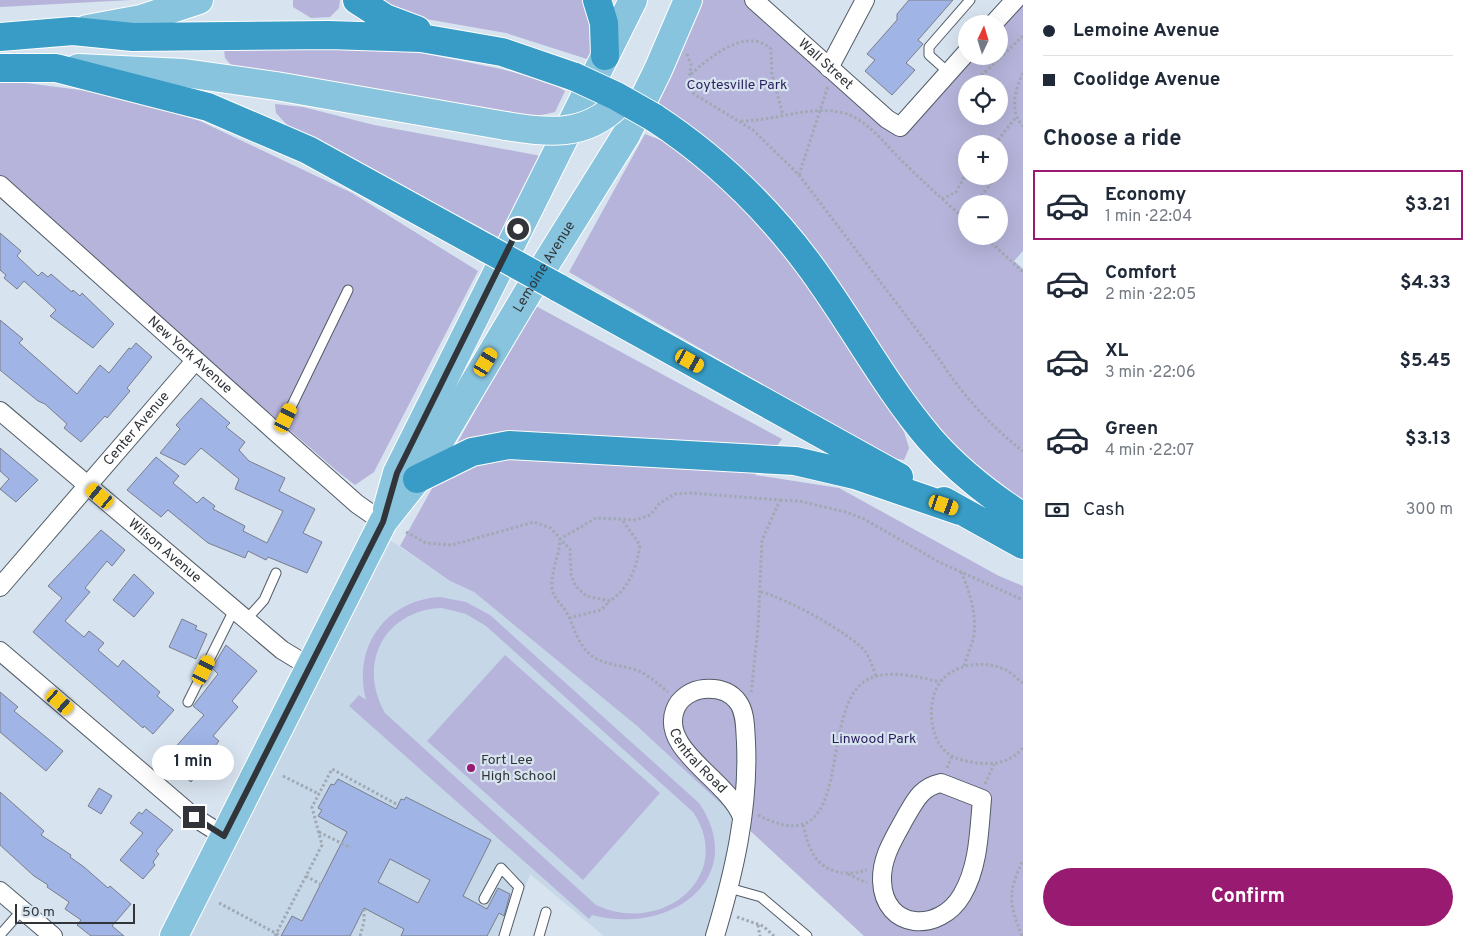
<!DOCTYPE html>
<html lang="en">
<head>
<meta charset="utf-8">
<style>
	body { margin:0; font-family:Overpass,sans-serif; background:#f6f6f7; color:#1f2937; height:100vh; display:flex; flex-direction:column; font-size:19px; white-space:nowrap }
	* { box-sizing:border-box; margin:0 }
	p { font-size:16px; color:#747a83 }
	.icon { flex:none; width:28px; height:28px; fill:none; stroke:currentColor; stroke-width:2; stroke-linecap:round; stroke-linejoin:round }
	.map { position:relative; flex:1; overflow:hidden }
	.sheet { display:flex; flex-direction:column; background:#fff; width:450px }
	.sheet>* { flex:none }
	.top-card { display:grid; align-content:center; height:110px; padding:0 20px; background:#fff }
	.needle { width:32px; rotate:4deg }
	.fabs { position:absolute; left:958px; top:15px; display:grid; gap:10px }
	.fabs a { display:grid; place-items:center; width:50px; height:50px; border-radius:50%; background:#fff; box-shadow:0 5px 20px #0002; font-size:25px }
	.scale { position:absolute; left:15px; bottom:12px; width:120px; box-sizing:border-box; padding-left:5px; border:2px solid #31353a; border-top:0; font-size:14px; line-height:18px; white-space:nowrap; color:#31353a; -webkit-text-stroke:4px #d7e3ef; paint-order:stroke }
	.end { position:absolute; width:22px; height:22px; margin:-11px; border:6px solid #31353a; background:#fff; box-shadow:0 0 0 2px #fff }
	.from { border-radius:50% }
	.bubble { position:absolute; height:35px; border-radius:18px; background:#fff; box-shadow:0 5px 20px #0002; font-size:16px; font-weight:700; line-height:35px; text-align:center }
	.car { position:absolute; width:15px; height:30px; margin:-15px -8px; border-radius:6px; box-shadow:0 0 4px 1px #0007; background:linear-gradient(#f5c518 24%,#345 0 40%,#f5c518 0 76%,#345 0 86%,#f5c518 0) }
	.top-card b { display:flex; align-items:center; gap:18px; height:48px; font-size:19px }
	.top-card b+b { border-top:1px solid #e0e1e3 }
	.top-card i { width:12px; height:12px; background:#1f2937 }
	ul { padding:0; list-style:none }
	li { display:flex; align-items:center; gap:15px; height:70px; margin:0 10px 8px; padding:0 10px; border:2px solid transparent; border-radius:0px }
	li div { flex:1 }
	li b { display:block; font-size:19px }
	li em { font-style:normal; font-weight:700 }
	li.on { border-color:#991a71 }
	li>.icon { width:45px; height:45px; stroke-width:1.5 }
	h2 { padding:0 20px; font-size:22px; line-height:60px }
	.pay { display:flex; align-items:center; gap:12px; height:55px; padding:0 20px; font-size:19px }
	.pay p { margin-inline-start:auto }
	.cta { display:flex; gap:10px; margin-top:auto; padding:10px 20px }
	.cta a { flex:1; height:58px; border-radius:30px; background:#991a71; color:#fff; font-size:20px; font-weight:700; line-height:58px; text-align:center }
	main { display:flex; flex:1; min-height:0 }
	.map>svg:first-child { display:block }
	.built { fill:#c6d7e8 }
	.green { fill:#b6b4da; fill-rule:evenodd }
	.building { fill:#a0b4e6; stroke:#797e8b; fill-rule:evenodd }
	.lines { fill:none; stroke-linecap:round; stroke-linejoin:round }
	.lane-casing { stroke:#525c66; stroke-width:11 }
	.street-casing { stroke:#525c66; stroke-width:20 }
	.primary-casing { stroke:#fff; stroke-width:30 }
	.highway-casing { stroke:#fff; stroke-width:30 }
	.path { stroke:#a0a9b3; stroke-width:3; stroke-dasharray:2.5 2.5; stroke-linecap:butt }
	.lane { stroke:#fff; stroke-width:9 }
	.street { stroke:#fff; stroke-width:18 }
	.primary { stroke:#88c4dd; stroke-width:28 }
	.highway { stroke:#389cc6; stroke-width:28 }
	.primary-bridge-casing { stroke:#fff; stroke-width:30; stroke-linecap:butt }
	.highway-bridge-casing { stroke:#fff; stroke-width:30; stroke-linecap:butt }
	.primary-bridge { stroke:#88c4dd; stroke-width:28 }
	.highway-bridge { stroke:#389cc6; stroke-width:28 }
	.route { stroke:#31353a; stroke-width:6 }
	.poi-dot { fill:#991a71; stroke:#d7e3ef; stroke-width:2 }
	.labels { text-anchor:middle; dominant-baseline:central; stroke-width:4.5; stroke-linejoin:round; paint-order:stroke }
	.street-label { font-size:14px; fill:#31353a; stroke:#d7e3ef }
	.park-label { font-size:14px; fill:#2a1e5c; stroke:#d7e3ef }
	.poi-label { font-size:14px; fill:#31353a; stroke:#d7e3ef; text-anchor:start }
</style>
</head>
<body>
<main>
<div class="map">
<svg width="1023" height="936" viewBox="0 0 1023 936">
	<rect width="100%" height="100%" fill="#d7e3ef"/>
	<path class="built" d="M378,532L450,581L474,592L637,726L730,810L741,825L715,936H604L530,874L508,936H174Z"/>
	<path class="green" d="M0,0H131L0,7Z
		M293,0H340L339,8L330,17L311,18L293,7Z
		M380,0H587L598,21L590,60L506,33L426,19L399,12Z
		M688,0H754L900,126L966,56H999V24L1023,0V251L1014,261L1023,269V517L983,488L808,263L653,117L658,70ZM966,84H999V116H966ZM966,144H999V176H966ZM966,204H999V236H966Z
		M292,47L416,52L501,69L550,82L565,91L555,112L537,116L502,114L233,67L225,58L224,50Z
		M0,83H26L111,94L200,121L352,193L478,271L374,472L355,485L337,471L0,180Z
		M275,104L303,107L374,125L541,156L498,238L476,225L432,205L288,126L276,113Z
		M645,134L663,141L705,172L759,220L797,269L904,432L909,448L904,460L887,457L569,272Z
		M534,305L782,439L755,475L839,488L999,576L1023,586V936H864L637,726L474,592L450,581L400,546Z
		M440,597L466,602L490,615L699,803C750,878 670,936 592,915L589,919L349,706L359,695L366,700C352,647 386,600 440,597ZM442,608L466,614L486,626L693,812C736,876 662,936 596,905L385,713C357,664 384,610 442,608Z
		M505,655L660,793L583,880L427,741Z"/>
	<path class="building" d="M909,0H953L918,40L923,44L906,63L915,70L892,95L865,71L875,60L867,54L897,20V14Z
		M0,233L21,251L17,256L38,276L42,272L48,277L51,274L72,292L73,290L80,296L82,293L114,324L93,348L50,316L56,310L24,281L17,289L4,278L6,275L0,270Z
		M0,320L23,339L19,343L77,394L100,365L109,373L129,348L131,349L136,343L152,357L127,388L130,391L107,418L105,416L81,442L64,428L67,424L45,404L38,401L0,370Z
		M201,398L230,423L226,427L245,442L239,450L249,461L285,478L279,491L315,509L303,533L322,542L307,573L268,557L266,560L248,551L245,558L208,543L168,510L161,517L127,490L156,457L179,476L173,483L197,503L203,497L215,506L213,509L245,526L243,531L267,543L283,511L235,489L239,479L201,448L185,465L160,453L180,429L176,425Z
		M0,448L38,480L16,502L0,489L9,479L0,471Z
		M101,530L125,550L112,566L107,561L85,588L90,592L65,621L84,637L89,631L104,643L98,650L118,667L123,660L160,692L157,696L174,710L153,734L144,726L143,728L33,632L62,598L48,586Z
		M134,574L154,593L134,617L113,600Z
		M182,619L197,626L195,629L207,634L196,659L169,647Z
		M226,645L257,671L232,701L238,707L213,736L219,741L202,762L205,765L191,782L164,760L204,715L193,706L218,674L212,668Z
		M0,692L18,707L14,711L63,751L46,771L0,732Z
		M338,779L396,809L401,799L404,800L406,797L491,840L463,896L487,909L498,888L510,894L504,916L499,913L487,936H401L404,929L364,908L350,936H281L292,916L302,921L347,832L318,816L322,810L318,808L331,784L334,785ZM390,859L430,880L418,903L378,882Z
		M99,788L112,796L101,814L88,806Z
		M0,792L44,831L41,835L71,855L70,857L84,867L108,888L110,886L131,904L112,926L124,936H91L77,925L81,920L65,909L69,902L47,887L48,885L34,876L0,845Z
		M146,809L173,830L156,851L159,854L153,862L155,865L143,879L120,860L143,833L130,823L139,812L142,814Z"/>
	<g class="lines">
		<defs>
			<path id="lane" d="M948,72L929,55V47L970,0
				M278,434L348,290
				M246,620L264,600L276,573
				M188,702L234,610
				M729,888L761,897L807,936
				M484,899L501,868L519,887L504,936
				M0,935L22,910
				M539,936L546,912"/>
			<g id="street">
				<path id="s1" d="M754,0L887,119L900,127L966,53"/>
				<path d="M993,24L1015,0"/>
				<path d="M829,68L865,0"/>
				<path id="s2" d="M0,185L278,434L357,504L383,522"/>
				<path id="s3" d="M0,411L282,650L310,667"/>
				<path id="s4" d="M0,587L195,361"/>
				<path d="M0,651L194,817L224,836"/>
				<path d="M941,783L982,799C979,831 979,866 962,895C940,933 884,931 882,881C881,858 894,838 905,818C915,801 921,787 941,783Z"/>
				<path d="M0,891L53,936"/>
				<path id="s5" d="M715,936C734,873 749,809 746,742C745,730 746,713 738,702C730,691 717,688 704,689C692,690 679,698 675,710C660,750 728,780 742,817"/>
			</g>
			<g id="primary">
				<path d="M87,29L141,19L199,0"/>
				<path d="M78,68L184,73L276,86L506,126"/>
				<path d="M387,509L397,473L633,0"/>
				<path id="s6" d="M174,936L383,522L417,479L527,294L626,135L658,70L688,0"/>
			</g>
			<path id="highway" d="M357,0L385,18L417,30
				M597,0L604,23L605,56
				M0,37L73,31L133,37L329,35L421,38L502,52L575,77
				M0,68H56L208,107L308,150L488,249
				M653,117C713,156 764,205 807,262C850,319 883,384 930,439C957,470 989,495 1023,517
				M557,287L899,477
				M417,479L472,452L509,445L795,461L855,475L960,511
				M944,501L1023,545"/>
		</defs>
		<use href="#lane" class="lane-casing"/>
		<use href="#street" class="street-casing"/>
		<use href="#primary" class="primary-casing"/>
		<use href="#highway" class="highway-casing"/>
		<path class="path" d="M687,54L691,65L689,81L694,94L753,130L799,175L939,359C962,394 990,426 1023,451
			M1023,73C1015,89 1009,112 1023,126
			M691,74C710,57 747,26 771,49L772,75L783,115
			M969,84L983,74L1023,36
			M741,121C774,121 806,106 839,112C866,116 886,146 904,163C925,183 945,202 966,220
			M995,144L1016,117
			M799,175L828,86
			M942,199L956,192L966,174
			M975,204L993,181L988,176
			M984,236L1023,272
			M780,500L799,501L846,512L864,519L939,562L1023,600
			M623,521L640,545C636,569 630,587 610,601L586,596L575,585L571,574L570,549L560,539L596,518L636,520L650,515L660,503L675,494L690,493L780,500L762,540L758,628L751,694
			M406,532L426,543L452,545L534,522L551,528L560,539C560,555 550,573 552,588C553,598 560,602 565,610C572,621 575,635 582,645C595,666 616,663 636,670C648,674 659,685 668,692
			M961,572C970,592 978,618 973,640C970,649 966,658 964,667
			M761,592C784,597 850,633 865,651C870,658 873,668 876,676
			M569,618L601,610L610,601
			M1023,683C1016,678 1009,670 1001,668C981,660 951,665 939,684C927,702 929,737 946,752C953,759 969,762 978,763C996,765 1010,762 1023,748
			M947,768L952,756
			M283,776L319,794
			M985,784L994,764
			M758,815C858,867 816,714 865,681C885,668 919,677 940,682
			M803,825C806,835 808,847 814,855C825,874 849,876 867,870
			M319,832L351,848
			M848,874L867,883
			M306,876L322,885
			M219,903L281,936
			M737,917L763,926L774,936
			M758,925L760,936
			M275,936L322,845L312,807L332,769L398,805
			M360,936L364,922V908
			M1022,936C1009,903 1007,894 1023,860"/>
		<use href="#lane" class="lane"/>
		<use href="#street" class="street"/>
		<use href="#primary" class="primary"/>
		<use href="#highway" class="highway"/>
		<defs>
			<path id="primary-bridge" d="M506,126C547,133 585,137 617,105"/>
			<path id="highway-bridge" d="M575,77L616,96L653,117
				M488,249L557,287"/>
		</defs>
		<use href="#primary-bridge" class="primary-bridge-casing"/>
		<use href="#highway-bridge" class="highway-bridge-casing"/>
		<use href="#primary-bridge" class="primary-bridge"/>
		<use href="#highway-bridge" class="highway-bridge"/>
	</g>
	<g class="lines">
		<path class="route" d="M194,817L224,836L383,522L397,473L518,229"/>
	</g>
	<circle class="poi-dot" cx="471" cy="768" r="5"/>
	<g class="labels">
		<g class="street-label">
			<text stroke="none"><textPath href="#s1" startOffset="96">Wall Street</textPath></text>
			<text stroke="none"><textPath href="#s6" startOffset="766">Lemoine Avenue</textPath></text>
			<text stroke="none"><textPath href="#s2" startOffset="255">New York Avenue</textPath></text>
			<text stroke="none"><textPath href="#s4" startOffset="209">Center Avenue</textPath></text>
			<text stroke="none"><textPath href="#s3" startOffset="216">Wilson Avenue</textPath></text>
			<text stroke="none"><textPath href="#s5" startOffset="374">Central Road</textPath></text>
		</g>
		<g class="park-label">
			<text x="737" y="85">Coytesville Park</text>
			<text x="874" y="739">Linwood Park</text>
		</g>
		<g class="poi-label">
			<text x="481" y="760">Fort Lee<tspan x="481" dy="16">High School</tspan></text>
		</g>
	</g>
</svg>
<div class="fabs">
<a><svg class="needle" viewBox="-14 -14 28 28"><path d="M0-13l5 13h-10z" fill="#e53935"/><path d="M0 13l5-13h-10z" fill="#747a83"/></svg></a>
<a><svg class="icon" aria-label="locate" viewBox="0 0 24 24"><circle cx="12" cy="12" r="6"/><path d="M12 2v4M12 18v4M2 12h4M18 12h4"/></svg></a>
<a>+</a>
<a>−</a>
</div>
<div class="scale">50 m</div>
<i class="end from" style="left:518px;top:229px"></i>
<i class="end" style="left:194px;top:817px"></i>
<div class="bubble" style="left:152px;top:745px;width:82px">1 min</div>
<i class="car" style="left:690px;top:361px;rotate:119deg"></i>
<i class="car" style="left:486px;top:362px;rotate:31deg"></i>
<i class="car" style="left:286px;top:418px;rotate:26deg"></i>
<i class="car" style="left:100px;top:496px;rotate:310deg"></i>
<i class="car" style="left:944px;top:505px;rotate:109deg"></i>
<i class="car" style="left:204px;top:670px;rotate:27deg"></i>
<i class="car" style="left:60px;top:702px;rotate:131deg"></i>
</div>
<section class="sheet">
<div class="top-card">
<b><i class="from"></i>Lemoine Avenue</b>
<b><i></i>Coolidge Avenue</b>
</div>
<h2>Choose a ride</h2>
<ul>
<li class="on"><svg class="icon" aria-label="car" viewBox="0 0 24 24"><path d="M5 17H2v-5l4-1 3-4h7l3 4 3 1v5h-3M9 17h6M6 11h13"/><circle cx="7" cy="17" r="2"/><circle cx="17" cy="17" r="2"/></svg><div><b>Economy</b><p>1 min · 22:04</p></div><em>$3.21</em></li>
<li><svg class="icon" aria-label="car" viewBox="0 0 24 24"><path d="M5 17H2v-5l4-1 3-4h7l3 4 3 1v5h-3M9 17h6M6 11h13"/><circle cx="7" cy="17" r="2"/><circle cx="17" cy="17" r="2"/></svg><div><b>Comfort</b><p>2 min · 22:05</p></div><em>$4.33</em></li>
<li><svg class="icon" aria-label="car" viewBox="0 0 24 24"><path d="M5 17H2v-5l4-1 3-4h7l3 4 3 1v5h-3M9 17h6M6 11h13"/><circle cx="7" cy="17" r="2"/><circle cx="17" cy="17" r="2"/></svg><div><b>XL</b><p>3 min · 22:06</p></div><em>$5.45</em></li>
<li><svg class="icon" aria-label="car" viewBox="0 0 24 24"><path d="M5 17H2v-5l4-1 3-4h7l3 4 3 1v5h-3M9 17h6M6 11h13"/><circle cx="7" cy="17" r="2"/><circle cx="17" cy="17" r="2"/></svg><div><b>Green</b><p>4 min · 22:07</p></div><em>$3.13</em></li>
</ul>
<div class="pay"><svg class="icon" aria-label="cash" viewBox="0 0 24 24"><path d="M3 7h18v10H3z"/><circle cx="12" cy="12" r="2"/></svg>Cash<p>300 m</p></div>
<div class="cta"><a>Confirm</a></div>
</section>
</main>
</body>
</html>
